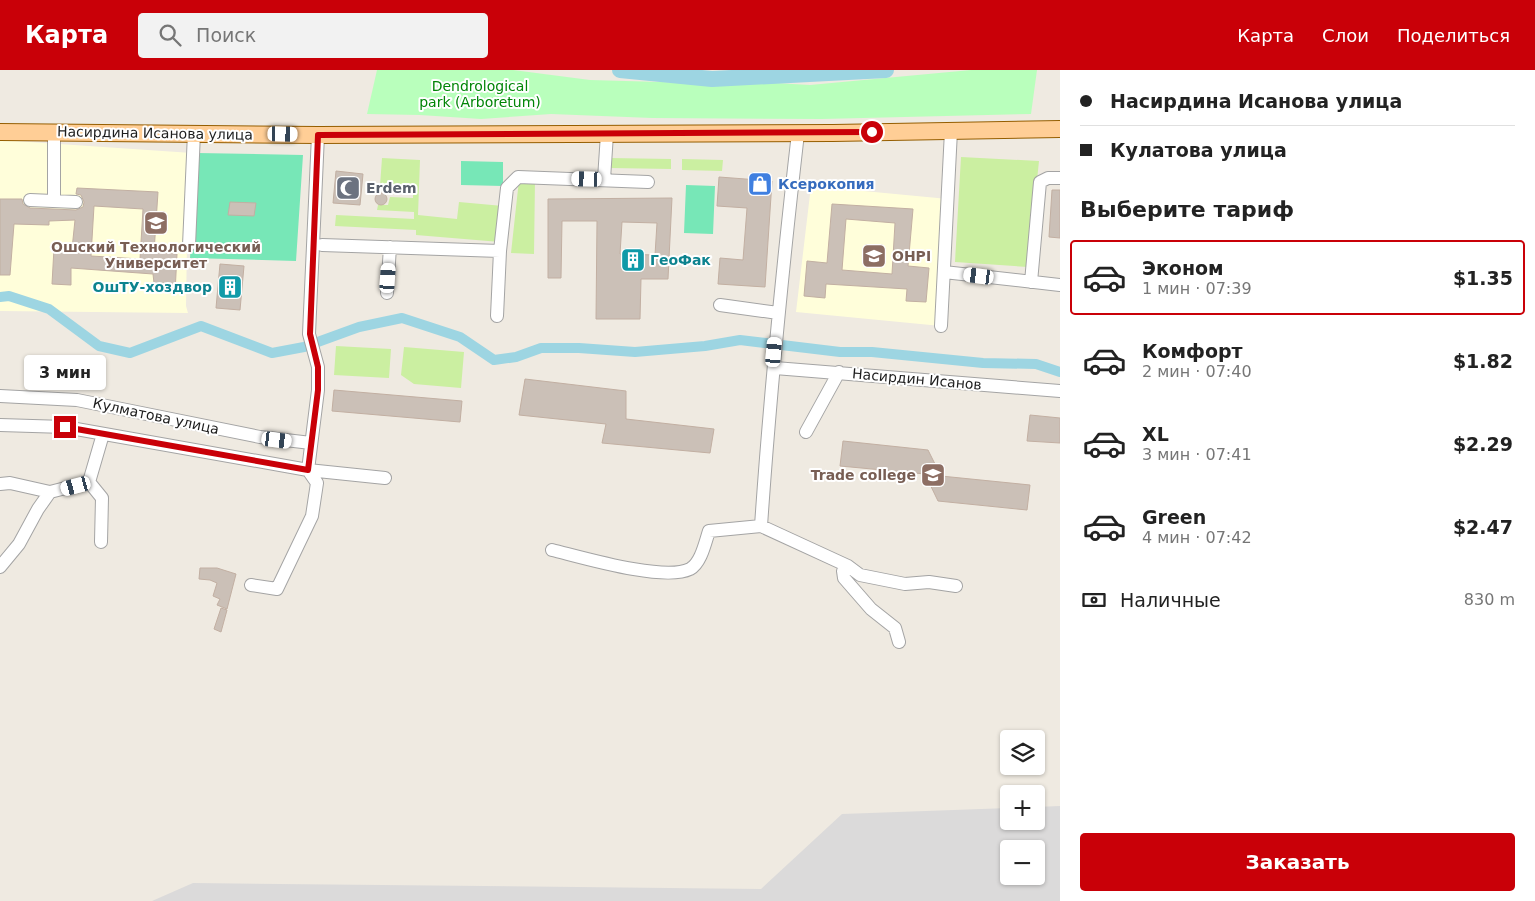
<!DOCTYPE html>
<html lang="ru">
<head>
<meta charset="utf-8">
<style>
	body { margin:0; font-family:"DejaVu Sans",sans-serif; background:#f2f2f2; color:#222; height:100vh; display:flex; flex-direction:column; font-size:19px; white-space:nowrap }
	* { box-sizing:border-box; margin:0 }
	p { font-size:16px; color:#767676 }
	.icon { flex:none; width:28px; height:28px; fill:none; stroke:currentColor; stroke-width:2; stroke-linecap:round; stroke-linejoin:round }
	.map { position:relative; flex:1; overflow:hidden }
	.panel { display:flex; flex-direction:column; background:#fff; width:475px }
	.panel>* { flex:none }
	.hud { display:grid; align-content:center; height:110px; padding:0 20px; background:#fff }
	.fabs { position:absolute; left:1000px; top:660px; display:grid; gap:10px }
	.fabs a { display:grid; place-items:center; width:45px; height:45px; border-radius:5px; background:#fff; box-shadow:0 1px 4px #0004; font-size:25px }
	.end { position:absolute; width:22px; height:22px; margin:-11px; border:6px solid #c90008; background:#fff; box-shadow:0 0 0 2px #fff }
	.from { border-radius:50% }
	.bubble { position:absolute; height:35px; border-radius:5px; background:#fff; box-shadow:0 1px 4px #0004; font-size:16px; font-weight:800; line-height:35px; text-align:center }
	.car { position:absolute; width:15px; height:30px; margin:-15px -8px; border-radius:6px; box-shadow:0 0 4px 1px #0007; background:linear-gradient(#fff 24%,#345 0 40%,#fff 0 76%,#345 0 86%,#fff 0) }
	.hud b { display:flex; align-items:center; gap:18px; height:48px; font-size:19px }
	.hud b+b { border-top:1px solid #e0e0e0 }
	.hud i { width:12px; height:12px; background:#222 }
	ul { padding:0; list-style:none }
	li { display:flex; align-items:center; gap:15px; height:75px; margin:0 10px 8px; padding:0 10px; border:2px solid transparent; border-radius:5px }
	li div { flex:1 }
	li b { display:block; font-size:19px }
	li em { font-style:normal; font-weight:800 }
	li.current { border-color:#c90008 }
	li>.icon { width:45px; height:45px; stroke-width:1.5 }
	h2 { padding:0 20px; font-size:22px; line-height:60px }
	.pay { display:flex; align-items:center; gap:12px; height:55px; padding:0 20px; font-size:19px }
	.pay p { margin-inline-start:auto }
	.primary-button { display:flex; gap:10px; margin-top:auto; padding:10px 20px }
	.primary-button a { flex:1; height:58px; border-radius:5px; background:#c90008; color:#fff; font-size:20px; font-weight:800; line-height:58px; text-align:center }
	header { display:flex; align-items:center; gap:30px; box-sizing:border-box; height:70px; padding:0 25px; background:#c90008; color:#fff }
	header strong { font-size:24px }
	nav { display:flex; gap:28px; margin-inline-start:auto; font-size:18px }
	.search { width:350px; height:45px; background:#f2f2f2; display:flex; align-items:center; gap:12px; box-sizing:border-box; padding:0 18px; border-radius:5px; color:#767676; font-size:19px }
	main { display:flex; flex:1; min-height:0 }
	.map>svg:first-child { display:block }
	.residential { fill:#dbdada; fill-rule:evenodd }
	.education { fill:#fffeda }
	.grass { fill:#cbefa1 }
	.park { fill:#b9ffbc }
	.pitch { fill:#77e7b7 }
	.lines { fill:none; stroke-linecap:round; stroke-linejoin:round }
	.canal { stroke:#9dd5e2; stroke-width:10 }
	.river { stroke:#9dd5e2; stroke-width:16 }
	.building { fill:#cbc0b7; stroke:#c2afa2; fill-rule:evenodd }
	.minor-casing { stroke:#a4a4a4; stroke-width:14 }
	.major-casing { stroke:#955e00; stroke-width:18 }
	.minor { stroke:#fff; stroke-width:12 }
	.major { stroke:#ffce96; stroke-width:16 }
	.route { stroke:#c90008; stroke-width:6 }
	.labels { text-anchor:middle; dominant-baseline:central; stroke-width:4; stroke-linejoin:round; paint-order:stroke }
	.park-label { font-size:14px; fill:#008506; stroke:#fff }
	.street-label { font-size:14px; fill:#1d1d1d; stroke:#fff }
	.shop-label { font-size:14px; font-weight:bold; fill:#366cbe; stroke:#fff; text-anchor:start }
	.worship-label { font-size:14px; font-weight:bold; fill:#5b616d; stroke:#fff; text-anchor:start }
	.education-label { font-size:14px; font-weight:bold; fill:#785e54; stroke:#fff }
	.culture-label { font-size:14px; font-weight:bold; fill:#0d838f; stroke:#fff; text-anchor:start }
</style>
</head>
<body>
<header>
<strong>Карта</strong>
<div class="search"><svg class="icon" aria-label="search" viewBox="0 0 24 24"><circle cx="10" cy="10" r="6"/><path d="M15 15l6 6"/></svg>Поиск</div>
<nav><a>Карта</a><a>Слои</a><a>Поделиться</a></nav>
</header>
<main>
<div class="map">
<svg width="1060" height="831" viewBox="0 0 1060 831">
	<rect width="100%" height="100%" fill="#efeae1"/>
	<path class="residential" d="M1060,736V831H152L193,813L761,819L842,744L1009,738V751H1036V737ZM1009,779H1036V806H1009Z"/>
	<path class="education" d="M0,70L192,83L187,172L186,236L188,243L0,241Z
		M811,116L948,129L941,256L796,242Z"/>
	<path class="grass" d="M961,87L1039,91L1028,197L955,192Z
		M382,88L420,90L418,145L457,149L459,132L503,136L500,172L416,165V160L335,156L336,145L414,149V142L377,140L378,135H388L390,127L413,128V118L380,116Z
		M610,88L671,89V99L610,98Z
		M682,89L723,90L722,101L682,100Z
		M519,110H535L534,184L511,183Z
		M336,276L391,279L389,308L334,305Z
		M404,277L464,282L461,318L414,314L401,305Z"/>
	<path class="park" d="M377,0H513L590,10L697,13L741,11L810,15L971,0H1037L1031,44L822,49L652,48L551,44L481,49L420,45L367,44Z"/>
	<path class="pitch" d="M197,83L303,85L296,191L190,188Z
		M461,91L503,92V116L461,115Z
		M686,115L715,116L713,164L684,163Z"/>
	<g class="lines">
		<path class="canal" d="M0,227L9,226L49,239L99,276L130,283L201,256L272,283L304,277L359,257L402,248L460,267L494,290L516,287L541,278H579L635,282L705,276L740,270L840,282H872L983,293L1036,294L1060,302"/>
		<path class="river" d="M620,0L712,9L886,0"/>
	</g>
	<path class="building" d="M336,101L363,104L360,135L333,133Z
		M719,107L772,111L765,217L718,214L720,188L743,190L747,138L717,136Z
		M77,118L158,122L154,182L177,184L175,223L155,222L153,204L71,198V215L52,214L54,178L72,179L75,150L49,151V155L14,154L10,205H0V129H22L23,134L30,138L76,140L83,137L84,132L81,125L76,124ZM94,136L143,139L140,189L91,186Z
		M1052,120H1060V168L1049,167Z
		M375 129a6 6 0 1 1 12 0a6 6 0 1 1-12 0Z
		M672,128L668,209H641L640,249H596L597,151H562L561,208H548V129ZM622,152L657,153L655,185L620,184Z
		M230,132L256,133L254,146L228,145Z
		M832,134L913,139L908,196L929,198L926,232L906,231L907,219L826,214L825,228L804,226L807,191L827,193ZM846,149L895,153L892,204L842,200Z
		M220,194L244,196L240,240L216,238Z
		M525,309L626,321V349L714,359L710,383L602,373L606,354L519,345Z
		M334,320L462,331L460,352L332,341Z
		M1030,345L1060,348V373L1027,371Z
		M843,371L928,380L941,406L1030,415L1027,440L938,431L925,404L840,396Z
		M200,498H217L236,504L227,539L217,535L220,529L213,526L217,513L210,510L199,509Z
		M221,538L227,540L221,562L214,559Z"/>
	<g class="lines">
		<defs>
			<path id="minor" d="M604,109L607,64
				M30,130L76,132
				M54,131V62
				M189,175L194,63
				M322,175L500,181
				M944,202L1060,215
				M1031,212L1040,112L1048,108H1060
				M387,223L390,177
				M720,235L778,243
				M497,246L500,181L507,118L518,107L648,112
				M941,256L951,61
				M775,298L1060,321
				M0,326L77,330L260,367L311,373
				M0,355L65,357L308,400L385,408
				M806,362L839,302
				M89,412L102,428L101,472
				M0,414L10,413L50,422
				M761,456C770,324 783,194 798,63
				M552,480C581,487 664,512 690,499C701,493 705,473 709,461L761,456L848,496L860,505L905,514L929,512L956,516
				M848,496L843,501L844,508L871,539L895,558L899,572
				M0,497L19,474L38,439L50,422L89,412L103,364
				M251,515L277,519L312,446L317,413L308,400L318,320V297L309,264L318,65"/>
			<path id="major" d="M0,62L318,65L833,63L1060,59"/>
		</defs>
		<use href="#minor" class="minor-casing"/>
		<use href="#major" class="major-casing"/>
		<use href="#minor" class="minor"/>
		<use href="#major" class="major"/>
	</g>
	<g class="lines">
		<path class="route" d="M65,357L308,400L318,320V297L310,264L318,65L872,62"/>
	</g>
	<defs>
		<symbol id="shop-square" viewBox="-11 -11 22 22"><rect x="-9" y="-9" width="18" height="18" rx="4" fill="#3f7fe0" stroke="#fff"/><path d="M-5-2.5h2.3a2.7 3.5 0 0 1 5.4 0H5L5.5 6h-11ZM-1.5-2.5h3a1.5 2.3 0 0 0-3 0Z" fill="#fff"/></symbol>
		<symbol id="mosque-square" viewBox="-11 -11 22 22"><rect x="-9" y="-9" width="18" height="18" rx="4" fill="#6b7280" stroke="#fff"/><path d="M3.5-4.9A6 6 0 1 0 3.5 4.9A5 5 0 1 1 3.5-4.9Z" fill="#fff"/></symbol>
		<symbol id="university-square" viewBox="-11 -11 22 22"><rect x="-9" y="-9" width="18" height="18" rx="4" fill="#8d6e63" stroke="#fff"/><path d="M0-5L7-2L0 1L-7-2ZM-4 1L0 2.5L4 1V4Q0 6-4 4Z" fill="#fff"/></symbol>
		<symbol id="building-square" viewBox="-11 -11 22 22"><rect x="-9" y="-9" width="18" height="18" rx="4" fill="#0f9aa8" stroke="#fff"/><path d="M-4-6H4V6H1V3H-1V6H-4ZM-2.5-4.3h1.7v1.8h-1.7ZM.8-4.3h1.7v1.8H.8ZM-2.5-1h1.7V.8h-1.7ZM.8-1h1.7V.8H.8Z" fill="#fff"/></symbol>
	</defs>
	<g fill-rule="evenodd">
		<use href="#shop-square" x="746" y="100" width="28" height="28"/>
		<use href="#mosque-square" x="334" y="104" width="28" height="28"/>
		<use href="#university-square" x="142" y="139" width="28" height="28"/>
		<use href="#university-square" x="860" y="172" width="28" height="28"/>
		<use href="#building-square" x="619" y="176" width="28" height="28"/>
		<use href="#building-square" x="216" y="203" width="28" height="28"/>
		<use href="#university-square" x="919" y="391" width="28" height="28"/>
	</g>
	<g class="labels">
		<g class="park-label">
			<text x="480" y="16">Dendrological<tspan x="480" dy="16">park (Arboretum)</tspan></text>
		</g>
		<g class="street-label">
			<text transform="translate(155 63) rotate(1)">Насирдина Исанова улица</text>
			<text transform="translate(917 309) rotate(5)">Насирдин Исанов</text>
			<text transform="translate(156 346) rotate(12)">Кулматова улица</text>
		</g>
		<g class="shop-label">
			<text x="778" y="114">Ксерокопия</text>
		</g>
		<g class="worship-label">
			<text x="366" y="118">Erdem</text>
		</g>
		<g class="education-label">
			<text x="156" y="177">Ошский Технологический<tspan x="156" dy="16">Университет</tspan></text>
			<text x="892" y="186" text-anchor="start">OHPI</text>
			<text x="916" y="405" text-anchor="end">Trade college</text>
		</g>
		<g class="culture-label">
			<text x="650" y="190">ГеоФак</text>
			<text x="212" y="217" text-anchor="end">ОшТУ-хоздвор</text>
		</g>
	</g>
</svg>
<div class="fabs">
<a><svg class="icon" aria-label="layers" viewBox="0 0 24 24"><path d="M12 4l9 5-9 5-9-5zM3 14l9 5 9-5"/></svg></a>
<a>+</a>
<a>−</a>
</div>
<i class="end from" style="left:872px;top:62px"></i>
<i class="end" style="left:65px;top:357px"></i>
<div class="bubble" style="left:24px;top:285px;width:82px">3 мин</div>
<i class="car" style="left:283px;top:64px;rotate:91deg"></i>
<i class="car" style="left:587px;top:109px;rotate:272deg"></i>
<i class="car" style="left:979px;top:206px;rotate:277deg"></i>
<i class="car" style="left:388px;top:208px;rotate:4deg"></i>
<i class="car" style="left:774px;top:282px;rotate:5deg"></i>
<i class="car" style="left:277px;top:370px;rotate:97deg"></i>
<i class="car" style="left:76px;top:416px;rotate:255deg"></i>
</div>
<section class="panel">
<div class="hud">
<b><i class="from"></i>Насирдина Исанова улица</b>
<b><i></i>Кулатова улица</b>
</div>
<h2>Выберите тариф</h2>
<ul>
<li class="current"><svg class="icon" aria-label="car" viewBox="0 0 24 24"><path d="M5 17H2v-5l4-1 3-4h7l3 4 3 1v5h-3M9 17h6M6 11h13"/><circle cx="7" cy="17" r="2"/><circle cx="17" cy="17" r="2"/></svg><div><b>Эконом</b><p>1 мин · 07:39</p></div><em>$1.35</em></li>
<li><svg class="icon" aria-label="car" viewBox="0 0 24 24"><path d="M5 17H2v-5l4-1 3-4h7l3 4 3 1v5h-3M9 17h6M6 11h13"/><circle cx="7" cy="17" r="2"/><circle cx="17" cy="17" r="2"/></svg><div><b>Комфорт</b><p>2 мин · 07:40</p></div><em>$1.82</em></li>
<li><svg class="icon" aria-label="car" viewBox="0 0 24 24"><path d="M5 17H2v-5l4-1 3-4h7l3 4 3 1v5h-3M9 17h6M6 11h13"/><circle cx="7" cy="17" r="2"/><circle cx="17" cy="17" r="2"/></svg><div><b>XL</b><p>3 мин · 07:41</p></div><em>$2.29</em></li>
<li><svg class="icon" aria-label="car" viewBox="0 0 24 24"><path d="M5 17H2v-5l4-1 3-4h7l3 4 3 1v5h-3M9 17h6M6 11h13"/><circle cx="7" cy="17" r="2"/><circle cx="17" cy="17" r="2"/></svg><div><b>Green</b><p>4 мин · 07:42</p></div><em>$2.47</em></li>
</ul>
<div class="pay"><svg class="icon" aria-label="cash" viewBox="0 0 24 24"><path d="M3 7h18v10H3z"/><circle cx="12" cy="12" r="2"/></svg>Наличные<p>830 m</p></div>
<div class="primary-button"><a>Заказать</a></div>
</section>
</main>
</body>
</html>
